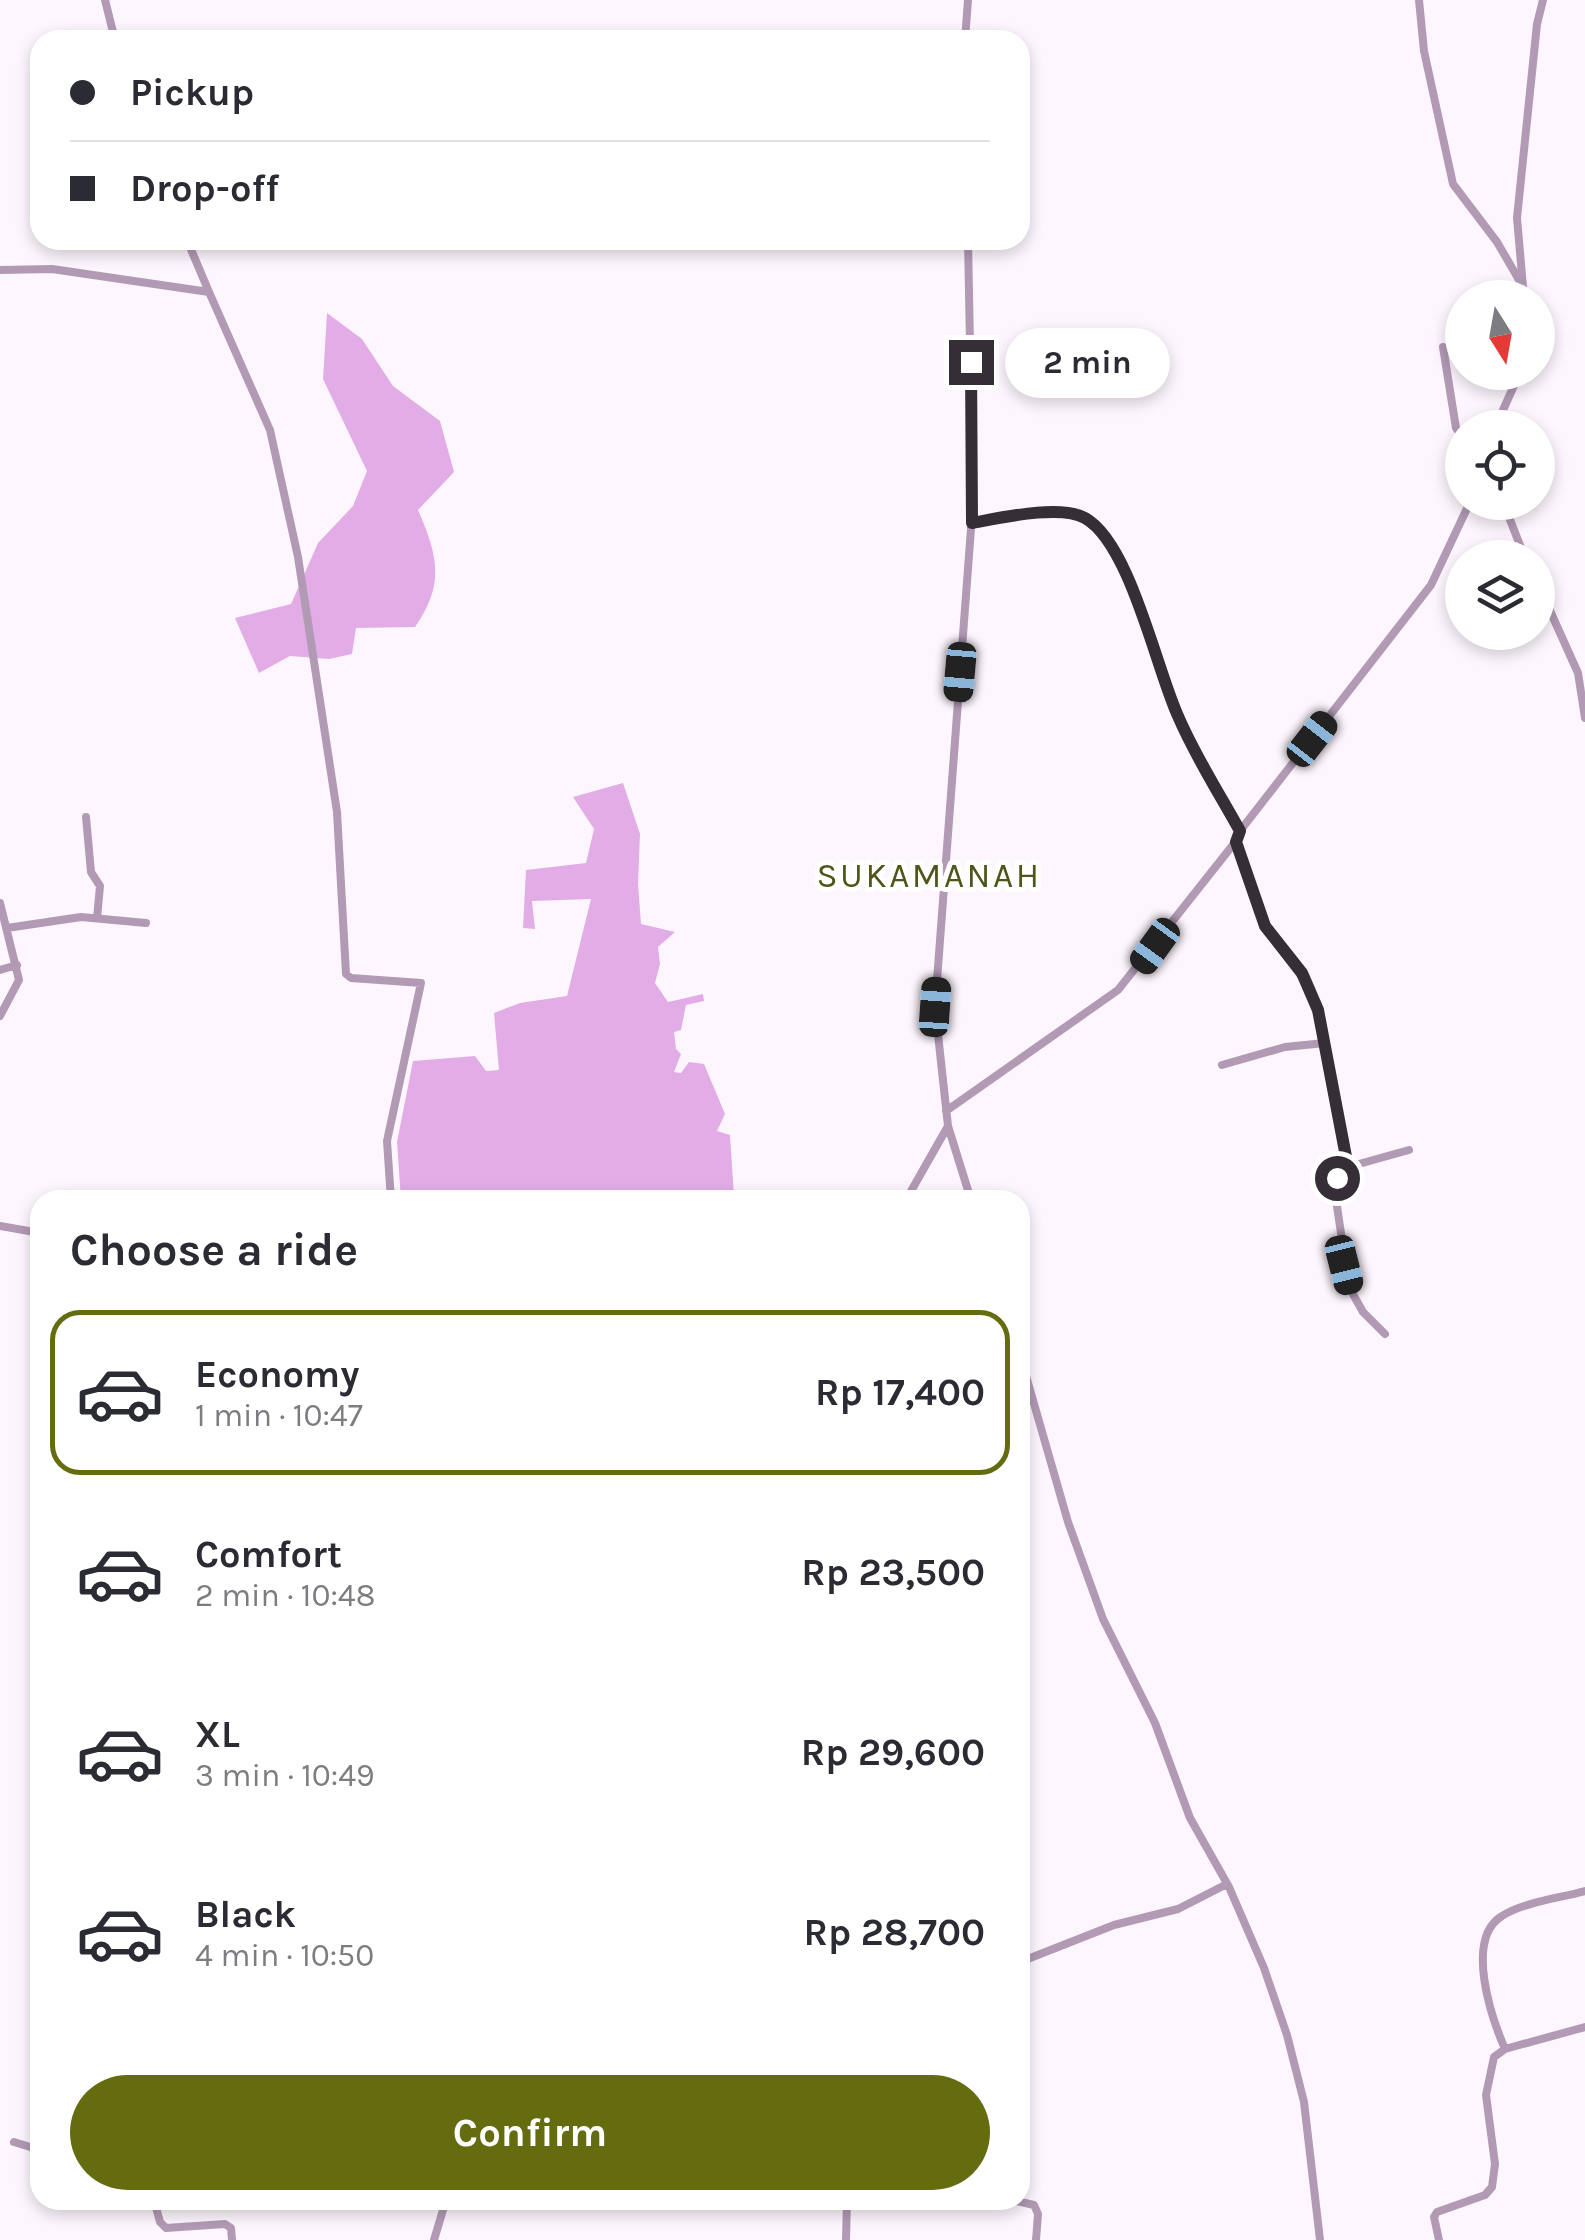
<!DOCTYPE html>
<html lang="en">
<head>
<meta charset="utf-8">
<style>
	body { margin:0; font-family:Karla,sans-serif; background:#f2f2f3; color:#2b2b33; height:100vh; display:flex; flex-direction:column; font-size:38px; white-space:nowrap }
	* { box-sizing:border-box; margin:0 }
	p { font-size:32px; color:#7c7c81 }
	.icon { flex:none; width:55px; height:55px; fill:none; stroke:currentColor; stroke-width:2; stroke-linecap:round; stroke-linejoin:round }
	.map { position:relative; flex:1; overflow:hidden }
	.sheet { position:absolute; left:30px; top:1190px; width:1000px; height:1020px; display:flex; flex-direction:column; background:#fff; border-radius:30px; box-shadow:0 5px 15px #0003 }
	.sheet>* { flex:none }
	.guide { position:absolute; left:30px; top:30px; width:1000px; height:220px; border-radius:30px; box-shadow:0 5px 15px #0003; display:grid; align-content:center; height:220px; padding:0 40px; background:#fff }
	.needle { width:65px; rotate:169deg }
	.controls { position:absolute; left:1445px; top:280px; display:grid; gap:20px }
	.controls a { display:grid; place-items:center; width:110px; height:110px; border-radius:50%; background:#fff; box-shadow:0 5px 15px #0003; font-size:50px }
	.end { position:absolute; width:45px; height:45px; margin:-22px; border:12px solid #352e36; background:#fff; box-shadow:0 0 0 5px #fff }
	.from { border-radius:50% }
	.bubble { position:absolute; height:70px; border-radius:35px; background:#fff; box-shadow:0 5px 15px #0003; font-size:32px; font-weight:700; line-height:70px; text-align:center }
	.car { position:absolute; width:30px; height:60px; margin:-30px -15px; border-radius:12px; box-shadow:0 0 8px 2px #0007; background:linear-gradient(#222 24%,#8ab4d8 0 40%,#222 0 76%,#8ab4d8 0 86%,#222 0) }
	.guide b { display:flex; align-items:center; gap:35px; height:95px; font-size:38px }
	.guide b+b { border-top:2px solid #e1e1e2 }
	.guide i { width:25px; height:25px; background:#2b2b33 }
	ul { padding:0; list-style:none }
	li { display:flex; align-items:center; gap:30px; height:165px; margin:0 20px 15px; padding:0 20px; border:5px solid transparent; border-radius:30px }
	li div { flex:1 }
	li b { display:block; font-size:38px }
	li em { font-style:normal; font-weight:700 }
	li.active { border-color:#656c10 }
	li>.icon { width:90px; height:90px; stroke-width:1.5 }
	h2 { padding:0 40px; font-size:45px; line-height:120px }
	.action { display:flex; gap:20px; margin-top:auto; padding:20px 40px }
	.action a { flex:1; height:115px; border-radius:60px; background:#656c10; color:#fff; font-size:40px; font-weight:700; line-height:115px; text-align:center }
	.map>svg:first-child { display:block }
	.forest { fill:#e2ace6 }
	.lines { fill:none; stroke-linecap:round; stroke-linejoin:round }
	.minor { stroke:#b29ab4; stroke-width:8 }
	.route { stroke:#352e36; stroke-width:12 }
	.labels { text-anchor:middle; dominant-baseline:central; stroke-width:10; stroke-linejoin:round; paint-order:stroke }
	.quarter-label { font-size:35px; letter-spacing:2.5px; fill:#50551b; stroke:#fff }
</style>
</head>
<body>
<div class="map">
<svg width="1585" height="2240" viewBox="0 0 1585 2240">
	<rect width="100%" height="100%" fill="#fef6fe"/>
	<path class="forest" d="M327,313L362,339L393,386L440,421L454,472L418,510C438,556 445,584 415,627L356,628L352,654L329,659L290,656L259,673L235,618L291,604L318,543L353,506L367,471L323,379Z
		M623,783L640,834L638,884L641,924L675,932L658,947L660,964L655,983L668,1002L703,994L704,1001L686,1005L681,1030L674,1032L676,1049L681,1054L674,1072L681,1073L689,1062L704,1064L725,1114L717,1131L730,1135L734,1197L777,1190L778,1200H401L397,1142L413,1061L475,1056L486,1071L499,1070L494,1013L520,1003L567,996L591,899L532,901L535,929L523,928L526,870L586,863L594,829L573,797Z"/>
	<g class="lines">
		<path class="minor" d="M105,0L115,40
			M1419,0L1424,51L1453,184L1497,242L1522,285
			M965,40L968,0
			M187,240L209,292
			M0,270L52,269L209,292L270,430L298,557L337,812L346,974L351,978L421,983L387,1141L391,1200
			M1524,298L1517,218L1537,24L1543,0
			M1443,347L1456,428L1462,437
			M1495,428L1520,372
			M1503,502L1525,558
			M1538,584L1578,673L1585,718
			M86,817L91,872L100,886L97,918
			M1240,831L1431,585L1470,502
			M1236,841L1268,932L1311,989L1322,1027L1348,1167L1409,1150
			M0,903L19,980L0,1016
			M7,928L81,917L146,923
			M0,970L17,965
			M1222,1065L1285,1047L1325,1043
			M946,1111L1118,990L1236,841L1240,831C1219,793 1195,756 1178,716C1156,668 1131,543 1085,518C1061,504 999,518 972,523
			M948,1126L971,1200
			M1348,1167L1334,1186L1349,1287L1363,1312L1385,1334
			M906,1200L948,1126L935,1007L973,502L968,240
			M0,1226L40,1233
			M1020,1355L1068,1522L1103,1619L1155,1723L1190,1818L1229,1887L1264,1968L1287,2035L1304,2102L1320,2240
			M1020,1962L1114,1925L1178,1909L1227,1884
			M1505,2049C1492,2019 1464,1939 1502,1916C1524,1902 1560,1898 1585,1891
			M14,2142L40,2150
			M154,2200L160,2222L166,2228L225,2224L231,2228L232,2240
			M1012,2200L1034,2205L1038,2214L1036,2240
			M993,2202L995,2200
			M434,2240L446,2200
			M846,2240L847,2200
			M1439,2240L1434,2217L1437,2212L1485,2195L1492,2187L1495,2164L1486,2095L1494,2057L1505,2049L1585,2027"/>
	</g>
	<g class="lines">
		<path class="route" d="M971,362L972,523C1000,518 1060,504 1085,518C1130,543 1156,668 1178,716C1195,756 1219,793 1240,831L1236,842L1265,926L1302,973L1318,1010L1348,1167L1337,1178"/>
	</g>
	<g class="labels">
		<g class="quarter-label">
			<text x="929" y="875">SUKAMANAH</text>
		</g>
	</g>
</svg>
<div class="controls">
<a><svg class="needle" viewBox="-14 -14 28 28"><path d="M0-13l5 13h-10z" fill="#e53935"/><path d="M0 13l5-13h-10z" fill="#7c7c81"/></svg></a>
<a><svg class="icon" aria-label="locate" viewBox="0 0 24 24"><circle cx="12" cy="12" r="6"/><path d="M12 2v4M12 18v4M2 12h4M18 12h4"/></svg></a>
<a><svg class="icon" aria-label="layers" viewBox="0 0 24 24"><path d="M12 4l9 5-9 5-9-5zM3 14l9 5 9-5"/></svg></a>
</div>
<i class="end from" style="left:1337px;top:1178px"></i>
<i class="end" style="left:971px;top:362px"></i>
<div class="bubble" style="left:1005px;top:328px;width:165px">2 min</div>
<i class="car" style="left:960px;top:672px;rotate:185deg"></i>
<i class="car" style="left:1312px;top:739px;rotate:38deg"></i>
<i class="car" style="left:1155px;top:946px;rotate:216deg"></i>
<i class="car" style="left:935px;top:1007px;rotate:4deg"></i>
<i class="car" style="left:1344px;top:1265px;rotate:166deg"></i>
<div class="guide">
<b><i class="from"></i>Pickup</b>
<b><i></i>Drop-off</b>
</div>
<section class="sheet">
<h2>Choose a ride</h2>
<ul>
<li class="active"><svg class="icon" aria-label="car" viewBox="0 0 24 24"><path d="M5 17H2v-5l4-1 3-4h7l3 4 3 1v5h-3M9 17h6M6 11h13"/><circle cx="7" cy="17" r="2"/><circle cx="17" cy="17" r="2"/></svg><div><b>Economy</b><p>1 min · 10:47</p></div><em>Rp 17,400</em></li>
<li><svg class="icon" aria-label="car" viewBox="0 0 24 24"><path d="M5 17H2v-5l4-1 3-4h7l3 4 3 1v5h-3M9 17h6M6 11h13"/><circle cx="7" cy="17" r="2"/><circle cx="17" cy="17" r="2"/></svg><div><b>Comfort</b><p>2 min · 10:48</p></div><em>Rp 23,500</em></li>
<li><svg class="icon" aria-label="car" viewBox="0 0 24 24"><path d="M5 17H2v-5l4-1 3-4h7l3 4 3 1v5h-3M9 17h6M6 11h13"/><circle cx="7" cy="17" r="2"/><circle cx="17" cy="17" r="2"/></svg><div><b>XL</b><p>3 min · 10:49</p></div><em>Rp 29,600</em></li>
<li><svg class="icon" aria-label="car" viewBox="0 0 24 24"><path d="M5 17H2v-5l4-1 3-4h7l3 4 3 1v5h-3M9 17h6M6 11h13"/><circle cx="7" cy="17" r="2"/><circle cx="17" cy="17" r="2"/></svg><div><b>Black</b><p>4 min · 10:50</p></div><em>Rp 28,700</em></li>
</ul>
<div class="action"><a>Confirm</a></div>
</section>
</div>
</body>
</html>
